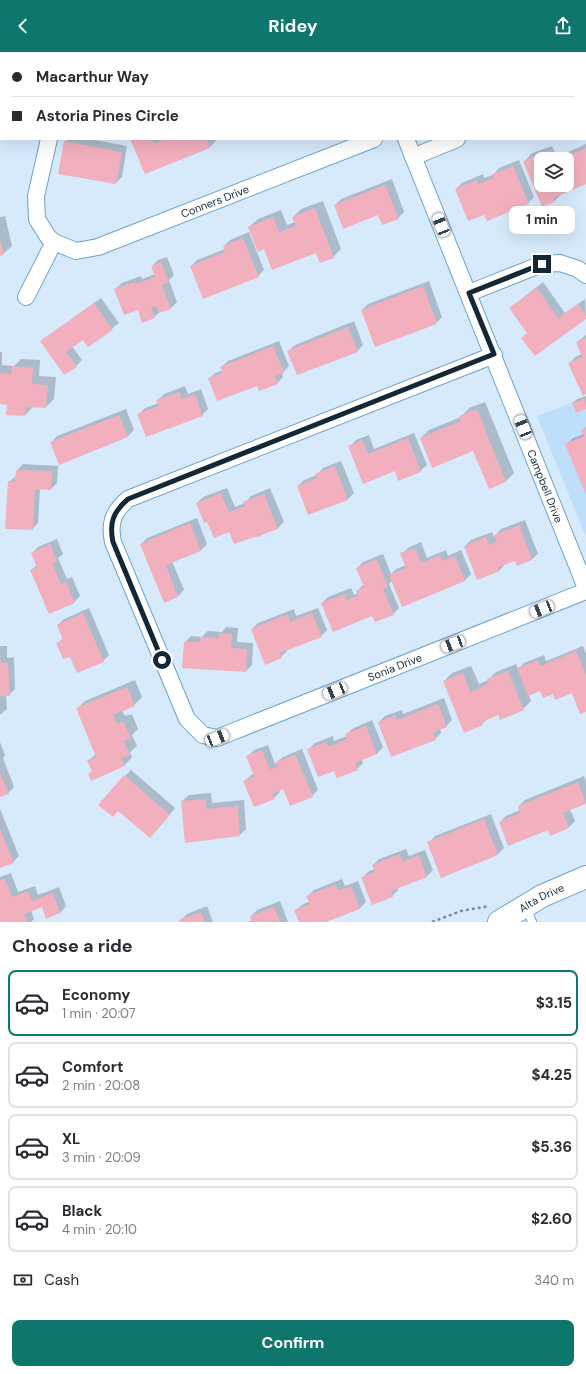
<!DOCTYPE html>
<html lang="en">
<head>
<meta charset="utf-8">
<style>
	body { margin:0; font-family:"DM Sans",sans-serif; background:#f7f7f7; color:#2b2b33; height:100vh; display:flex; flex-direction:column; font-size:15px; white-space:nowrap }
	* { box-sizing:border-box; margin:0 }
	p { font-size:13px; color:#7c7c81 }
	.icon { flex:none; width:22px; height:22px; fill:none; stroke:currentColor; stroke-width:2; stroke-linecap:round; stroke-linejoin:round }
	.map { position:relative; height:870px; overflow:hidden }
	.sheet { display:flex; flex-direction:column; background:#fff; flex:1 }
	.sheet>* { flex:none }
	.banner { position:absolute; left:0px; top:0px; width:586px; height:88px; box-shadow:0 4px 16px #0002; display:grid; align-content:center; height:88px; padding:0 12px; background:#fff }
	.buttons { position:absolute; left:534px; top:100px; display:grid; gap:8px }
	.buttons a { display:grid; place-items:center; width:40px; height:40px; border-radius:8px; background:#fff; box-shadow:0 4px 16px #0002; font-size:20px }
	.end { position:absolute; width:18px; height:18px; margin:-9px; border:5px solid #132737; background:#fff; box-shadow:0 0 0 2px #fff }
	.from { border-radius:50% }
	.bubble { position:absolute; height:28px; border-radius:8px; background:#fff; box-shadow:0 4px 16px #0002; font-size:13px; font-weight:700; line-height:28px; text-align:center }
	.car { position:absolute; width:12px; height:24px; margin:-12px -6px; border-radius:5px; box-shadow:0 0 3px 1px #0007; background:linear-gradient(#fff 24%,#345 0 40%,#fff 0 76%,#345 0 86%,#fff 0) }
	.banner b { display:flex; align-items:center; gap:14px; height:38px; font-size:15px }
	.banner b+b { border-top:1px solid #e1e1e2 }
	.banner i { width:10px; height:10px; background:#2b2b33 }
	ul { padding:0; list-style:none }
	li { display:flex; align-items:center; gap:12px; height:66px; margin:0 8px 6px; padding:0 4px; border:2px solid #e1e1e2; border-radius:8px }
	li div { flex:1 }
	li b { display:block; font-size:15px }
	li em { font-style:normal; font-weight:700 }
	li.active { border-color:#0f766e }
	li>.icon { width:36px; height:36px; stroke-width:1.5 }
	h2 { padding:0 12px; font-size:18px; line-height:48px }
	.pay { display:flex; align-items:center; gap:10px; height:44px; padding:0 12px; font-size:15px }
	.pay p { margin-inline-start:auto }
	.action { display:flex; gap:8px; margin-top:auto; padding:8px 12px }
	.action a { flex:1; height:46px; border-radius:8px; background:#0f766e; color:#fff; font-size:16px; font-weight:700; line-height:46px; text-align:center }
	header { display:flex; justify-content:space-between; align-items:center; height:52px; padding:0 12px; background:#0f766e; color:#fff; font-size:18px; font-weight:700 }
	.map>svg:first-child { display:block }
	.built { fill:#bddffc }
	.shadow { fill:#0003; fill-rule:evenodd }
	.building { fill:#f2b0bf }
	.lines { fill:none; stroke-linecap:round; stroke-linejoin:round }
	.service-casing { stroke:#70a1c9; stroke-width:10 }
	.minor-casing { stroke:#70a1c9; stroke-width:18 }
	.secondary-casing { stroke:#70a1c9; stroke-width:24 }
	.path { stroke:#778b9c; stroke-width:2.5; stroke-dasharray:3 3; stroke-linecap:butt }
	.service { stroke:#fff; stroke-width:8 }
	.minor { stroke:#fff; stroke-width:16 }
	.secondary { stroke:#fff; stroke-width:22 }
	.route { stroke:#132737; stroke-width:5 }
	.labels { text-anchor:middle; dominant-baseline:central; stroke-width:3; stroke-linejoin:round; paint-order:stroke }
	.street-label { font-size:11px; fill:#132737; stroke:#ecf6ff }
</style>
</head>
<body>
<header><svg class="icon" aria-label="back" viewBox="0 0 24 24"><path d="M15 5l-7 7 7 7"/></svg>Ridey<svg class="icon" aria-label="share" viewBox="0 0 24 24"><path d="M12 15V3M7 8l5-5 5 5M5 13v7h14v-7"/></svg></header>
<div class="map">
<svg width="586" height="870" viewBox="0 0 586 870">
	<rect width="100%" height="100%" fill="#d6eafc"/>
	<path class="built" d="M586,345V485L537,364Z"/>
	<path class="shadow" d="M0,0H12L1,1L0,48Z
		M110,0H145L110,1Z
		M406,0H473V1H405Z
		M485,0H528V1H485Z
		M68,87H90L127,94L122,125L116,131L65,90Z
		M131,87H215L216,89L210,95L145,121Z
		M586,92V132L562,141L554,150L543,154L524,110L532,101L552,94L557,105ZM541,107H567V133H541Z
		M519,108L534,145L528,151L485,161L456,137L462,131L483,122L484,126L493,123L499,116Z
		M392,127L404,160L398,166L335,153L341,147Z
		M323,149L341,197L333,205L316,199L264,196L249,175L258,167L281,158L287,173L295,170L293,165L301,157Z
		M5,164L12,194L3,202L0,203V165Z
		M249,180L264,218L258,224L191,214L197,208L225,197L224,194L230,188Z
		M167,205L174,223L169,228L177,250L171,256L160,260L154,265L139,257L115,237L122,231L141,224L142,227L155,222L152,214L158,208Z
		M429,229L442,265L436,271L362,258L368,252Z
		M543,230L565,261L585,247L586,266L528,280L510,256Z
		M101,246L119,271L89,294L83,287L72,294L82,308L76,314L41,289Z
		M354,269L363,293L357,299H288L295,293Z
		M586,283V341L569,312L575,305L582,302L577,290Z
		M279,289L289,314L282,321L283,325L277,331L257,332L209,327L215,321L223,318L221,315L228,309Z
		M0,300H2V313L14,314L21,307L40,308L39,324L56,325L54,347L46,355H33L25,363L8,352L0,351Z
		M185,334L188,342L201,337L208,357L202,363H138L145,356L159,351L158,348L164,342Z
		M586,344V356L577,360L573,351L577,347Z
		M485,350L514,421L506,429L489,436L474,398L421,386L429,378L461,365L469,356Z
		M126,357L134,378L128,384L51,391L57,384Z
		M586,375V440L566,393L573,386L584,382L583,378Z
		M414,381L427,413L420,419L395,418L350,394L356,388L369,383L374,397Z
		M341,409L354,441L348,447L308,462L298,434L304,428L317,423L323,416Z
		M23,412L58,414L57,431L51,437L40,436L38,471L32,477L9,430L16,424L17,418Z
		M227,436L235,455L245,451L251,444L270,436L284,470L278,476L257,485L256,482L230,478L208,468L197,451L203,445Z
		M197,466L207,492L201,498L172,509L184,538L178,544L165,550L141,492L147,486Z
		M525,468L538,502L531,508H515L505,512L499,519L465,494L471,488L492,480L494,485L501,477Z
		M57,487L63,502L58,506L67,527L72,525L80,544L74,550L31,518L37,513L32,501L38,495Z
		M421,490L427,506L446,498L448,504L461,498L471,522L465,528L402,553L392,529L389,532L399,556L393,562L373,563L322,551L328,545L351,536L354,543L358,541L357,539L364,532L357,516L363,510L383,502L391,522L396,517L406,513L402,502L408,496Z
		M89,556L109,603L103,609L71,603L57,592L63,586L58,573L64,567Z
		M318,556L327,578L321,584L286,598L287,599L281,605L252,577L258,571L294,557L296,564Z
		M226,575L238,576L237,590L253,591L252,613L246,619L185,590L191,584L202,585L207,579L222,580Z
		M0,594H7V606L14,605L15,637L9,643H6L7,657L0,663Z
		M583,594L586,602V658L573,640H553L541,638L529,643L531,649L523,657L498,662L488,666L482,672L444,629L452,621L471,614L479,632L488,628L496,620L516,612L518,617L524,611L544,603L546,609Z
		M135,628L142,645L134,653L122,658L125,664L132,662L138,677L132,683L137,694L130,700L132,705L124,714L89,722L93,719L88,709L96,702L77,657L85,649Z
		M444,646L452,668L446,674L440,677L441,681L435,687L379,670L385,664L402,658L403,662Z
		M372,668L383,695L377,702L362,707L363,711L357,717L335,718L309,697L315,691L333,684L334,689L347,684L346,683L352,677Z
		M0,690L5,703L3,706L14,735L8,741L0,744Z
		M268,693L275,712L283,705L302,697L318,738L312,744L284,736L279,738L280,740L274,746L244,729L254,721L248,704L254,698Z
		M131,718L175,756L156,779L125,724Z
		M584,724L586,730V751L570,757L575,769L569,775L550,782L548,777L500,770L506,764L520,758L519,754L525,748Z
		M211,741L212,751L244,748L246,777L240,783L182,749L189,743Z
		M0,757L19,804L13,810L0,815Z
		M491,762L504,796L498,802L442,824L429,791L435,784Z
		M406,797L409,804L425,798L433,818L427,824L397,835L398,838L392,844L363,825L369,819L375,817L373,813L379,807Z
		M11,821L18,840L35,834L38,843L59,835L66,854L60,861L42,854L31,858L34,867L31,870H0V825Z
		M342,827L345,834L358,829L366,850L360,856L323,870H300L295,859L302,853L310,849L308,844L314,838Z
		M280,849L288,870H247L252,868L251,864L257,858Z
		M207,854L213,870H181V868L187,862Z"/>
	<path class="building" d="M130,87H152L154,92L166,87H207L210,96L145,122Z
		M64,89L122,100L116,132L58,122Z
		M586,96V132L553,146L555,150L542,155L523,109L544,101L546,107H541V133H567V107H560Z
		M513,114L529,152L487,169L484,163L468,169L455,137L477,128L478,132L493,126L492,122Z
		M385,133L399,167L382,173L378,163L343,177L334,153Z
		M315,156L334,206L320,211L316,201L272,218L264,197L258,200L248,175L273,165L279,180L296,174L292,165Z
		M243,186L259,225L203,247L190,214L225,200L223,194Z
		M0,188L4,203L0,204Z
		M161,210L169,230L162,233L171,257L159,261L157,254L151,256L155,266L142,271L138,258L124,263L114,237L135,230L136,232L155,225L151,214Z
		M423,234L437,272L375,295L361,258Z
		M537,236L558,266L578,252L586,263V267L535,304L521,286L527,281L509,256Z
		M94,251L113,278L88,295L83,288L66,300L77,315L64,323L40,289Z
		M348,275L358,300L297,323L287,299Z
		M586,286V342L583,344L568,311L582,305L576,290Z
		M273,294L284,321L275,324L278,332L259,339L257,334L217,349L208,326L223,321L220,315Z
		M12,314L33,316L32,332L48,333L46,356L26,355L25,364L6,363L7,353L0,352V321L11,322Z
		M179,340L182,347L195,342L203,364L146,385L137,362L159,354L156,348Z
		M585,346L586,357L576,361L572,351Z
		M477,357L506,430L489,437L473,399L432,416L420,386L461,369L459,364Z
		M119,363L128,385L59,413L50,390Z
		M586,376V443L565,392L584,384L581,378Z
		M408,386L421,420L398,429L395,419L363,432L348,394L362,388L368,402Z
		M335,414L348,448L308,463L297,434L317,426L315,422Z
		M16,418L52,419L51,438L35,437L33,478L5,477L8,429L15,430Z
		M221,441L229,460L245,454L243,450L264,442L278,477L234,492L229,480L214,486L207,470L204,471L196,451Z
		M190,471L201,499L166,513L178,545L164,551L140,492Z
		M519,473L532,508L517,514L515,509L498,515L500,519L477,528L464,494L486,485L489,493L497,490L494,483Z
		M50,492L57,509L52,511L61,532L66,530L75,551L49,562L30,518L37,515L31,501Z
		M415,496L421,511L440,503L442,509L455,504L465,529L402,555L389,523L406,516L400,501Z
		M377,507L388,535L383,537L394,563L375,570L372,564L333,580L321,551L345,542L347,548L358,544L356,539L364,535L356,516Z
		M83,561L104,610L77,621L70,605L63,607L56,591L63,588L57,573Z
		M312,561L322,585L280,601L282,606L265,613L251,577L288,562L290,570Z
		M219,581L232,582L231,596L247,597L246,620L182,616L184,590H200V585L219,586Z
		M576,599L586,623V660L580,662L572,641L555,648L553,642L543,646L540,639L528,644L517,616L538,608L540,614Z
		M0,606L2,611H8L10,644H0Z
		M508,619L524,658L500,668L498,663L482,670L483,673L464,681L443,629L463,621L470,640L489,632L487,627Z
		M127,635L135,654L113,663L117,672L123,669L131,686L124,689L130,703L121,706L125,714L91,729L88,722L92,720L87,708L96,705L76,656Z
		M438,652L447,675L433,680L436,688L391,705L378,670L395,663L397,668Z
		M366,674L377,702L355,711L358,718L337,726L334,719L318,725L307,697L326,690L328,695L347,687L345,682Z
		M262,698L270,718L277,715L276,710L295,702L313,745L290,754L283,737L272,742L275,747L254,755L243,729L254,724L246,704Z
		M0,721L9,742L0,745Z
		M124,723L170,763L150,786L118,759L113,765L98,753Z
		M578,730L586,752L563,761L569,776L550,784L548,778L508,794L499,770L520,761L518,754Z
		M206,747V757L238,754L240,784L185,791L181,749Z
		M484,767L498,803L441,826L427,790Z
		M0,777L14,811L0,816Z
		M400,802L403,810L419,803L427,825L391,839L393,845L372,853L361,825L375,820L372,813Z
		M5,827L12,845L28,839L32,849L53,841L60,861L46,867L42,855L24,862L27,870H0V828Z
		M336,832L338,839L351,834L360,857L326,870H299L294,858L310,852L306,844Z
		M274,855L280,870H252L250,864Z
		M201,860L205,870H180L179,868Z"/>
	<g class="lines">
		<defs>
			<path id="service" d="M526,854L532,870"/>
			<g id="minor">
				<path d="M373,0V1"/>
				<path d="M69,1V0"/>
				<path d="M585,35H586"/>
				<path id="s1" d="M49,87L36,144L37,167L48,185L54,190L76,199L98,195L374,87"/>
				<path id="s2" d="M406,87L586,536"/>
				<path d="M413,105L457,87"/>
				<path d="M469,241L542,212L560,211L578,217L586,223"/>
				<path d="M26,245L54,190"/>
				<path id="s3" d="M494,303L128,447C113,460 109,471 113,490L187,667L203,683L217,686L586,539"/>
			</g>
			<g id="secondary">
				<path id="s4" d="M499,870L542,844L586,825"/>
			</g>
		</defs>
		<use href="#service" class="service-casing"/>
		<use href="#minor" class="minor-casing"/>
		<use href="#secondary" class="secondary-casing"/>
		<path class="path" d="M432,870L461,859L489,854"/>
		<use href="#service" class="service"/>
		<use href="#minor" class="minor"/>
		<use href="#secondary" class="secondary"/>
	</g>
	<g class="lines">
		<path class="route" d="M162,608L113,490C109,471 113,460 128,447L494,302L469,241L542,212"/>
	</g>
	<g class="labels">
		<g class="street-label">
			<text stroke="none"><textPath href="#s1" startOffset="282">Conners Drive</textPath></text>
			<text stroke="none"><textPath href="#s2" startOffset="374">Campbell Drive</textPath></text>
			<text stroke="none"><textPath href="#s3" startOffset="862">Sonia Drive</textPath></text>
			<text stroke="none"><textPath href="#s4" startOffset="49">Alta Drive</textPath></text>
		</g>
	</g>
</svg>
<div class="buttons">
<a><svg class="icon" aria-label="layers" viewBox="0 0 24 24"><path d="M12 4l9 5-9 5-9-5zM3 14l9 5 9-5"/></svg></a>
</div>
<i class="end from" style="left:162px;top:608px"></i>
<i class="end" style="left:542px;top:212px"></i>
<div class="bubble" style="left:509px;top:154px;width:66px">1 min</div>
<i class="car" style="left:441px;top:173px;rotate:338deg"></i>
<i class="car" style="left:523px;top:375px;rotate:338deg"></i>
<i class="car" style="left:542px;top:557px;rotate:248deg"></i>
<i class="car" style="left:453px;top:592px;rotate:249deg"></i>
<i class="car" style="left:335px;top:639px;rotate:248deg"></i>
<i class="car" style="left:217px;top:686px;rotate:68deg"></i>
<div class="banner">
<b><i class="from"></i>Macarthur Way</b>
<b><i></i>Astoria Pines Circle</b>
</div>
</div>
<section class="sheet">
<h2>Choose a ride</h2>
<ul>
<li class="active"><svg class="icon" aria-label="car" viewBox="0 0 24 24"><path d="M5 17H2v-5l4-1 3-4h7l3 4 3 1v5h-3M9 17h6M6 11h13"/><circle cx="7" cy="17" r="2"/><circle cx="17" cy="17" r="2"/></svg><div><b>Economy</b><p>1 min · 20:07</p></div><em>$3.15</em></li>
<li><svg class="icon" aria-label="car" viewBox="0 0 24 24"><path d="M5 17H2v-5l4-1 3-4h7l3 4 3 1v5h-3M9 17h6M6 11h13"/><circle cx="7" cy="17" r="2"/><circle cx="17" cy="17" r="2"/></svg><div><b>Comfort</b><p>2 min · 20:08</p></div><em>$4.25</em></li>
<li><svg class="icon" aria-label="car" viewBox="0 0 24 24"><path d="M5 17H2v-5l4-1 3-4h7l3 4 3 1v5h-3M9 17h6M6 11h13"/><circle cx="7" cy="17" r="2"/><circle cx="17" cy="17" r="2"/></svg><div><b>XL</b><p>3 min · 20:09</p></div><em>$5.36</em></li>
<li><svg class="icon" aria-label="car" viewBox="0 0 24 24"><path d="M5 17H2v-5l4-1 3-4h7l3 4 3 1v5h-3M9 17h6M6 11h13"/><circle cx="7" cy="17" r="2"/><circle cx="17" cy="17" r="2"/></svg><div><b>Black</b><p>4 min · 20:10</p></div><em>$2.60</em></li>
</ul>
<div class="pay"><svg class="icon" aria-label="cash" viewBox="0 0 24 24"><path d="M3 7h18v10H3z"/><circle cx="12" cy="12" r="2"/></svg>Cash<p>340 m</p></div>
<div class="action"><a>Confirm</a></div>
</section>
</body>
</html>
